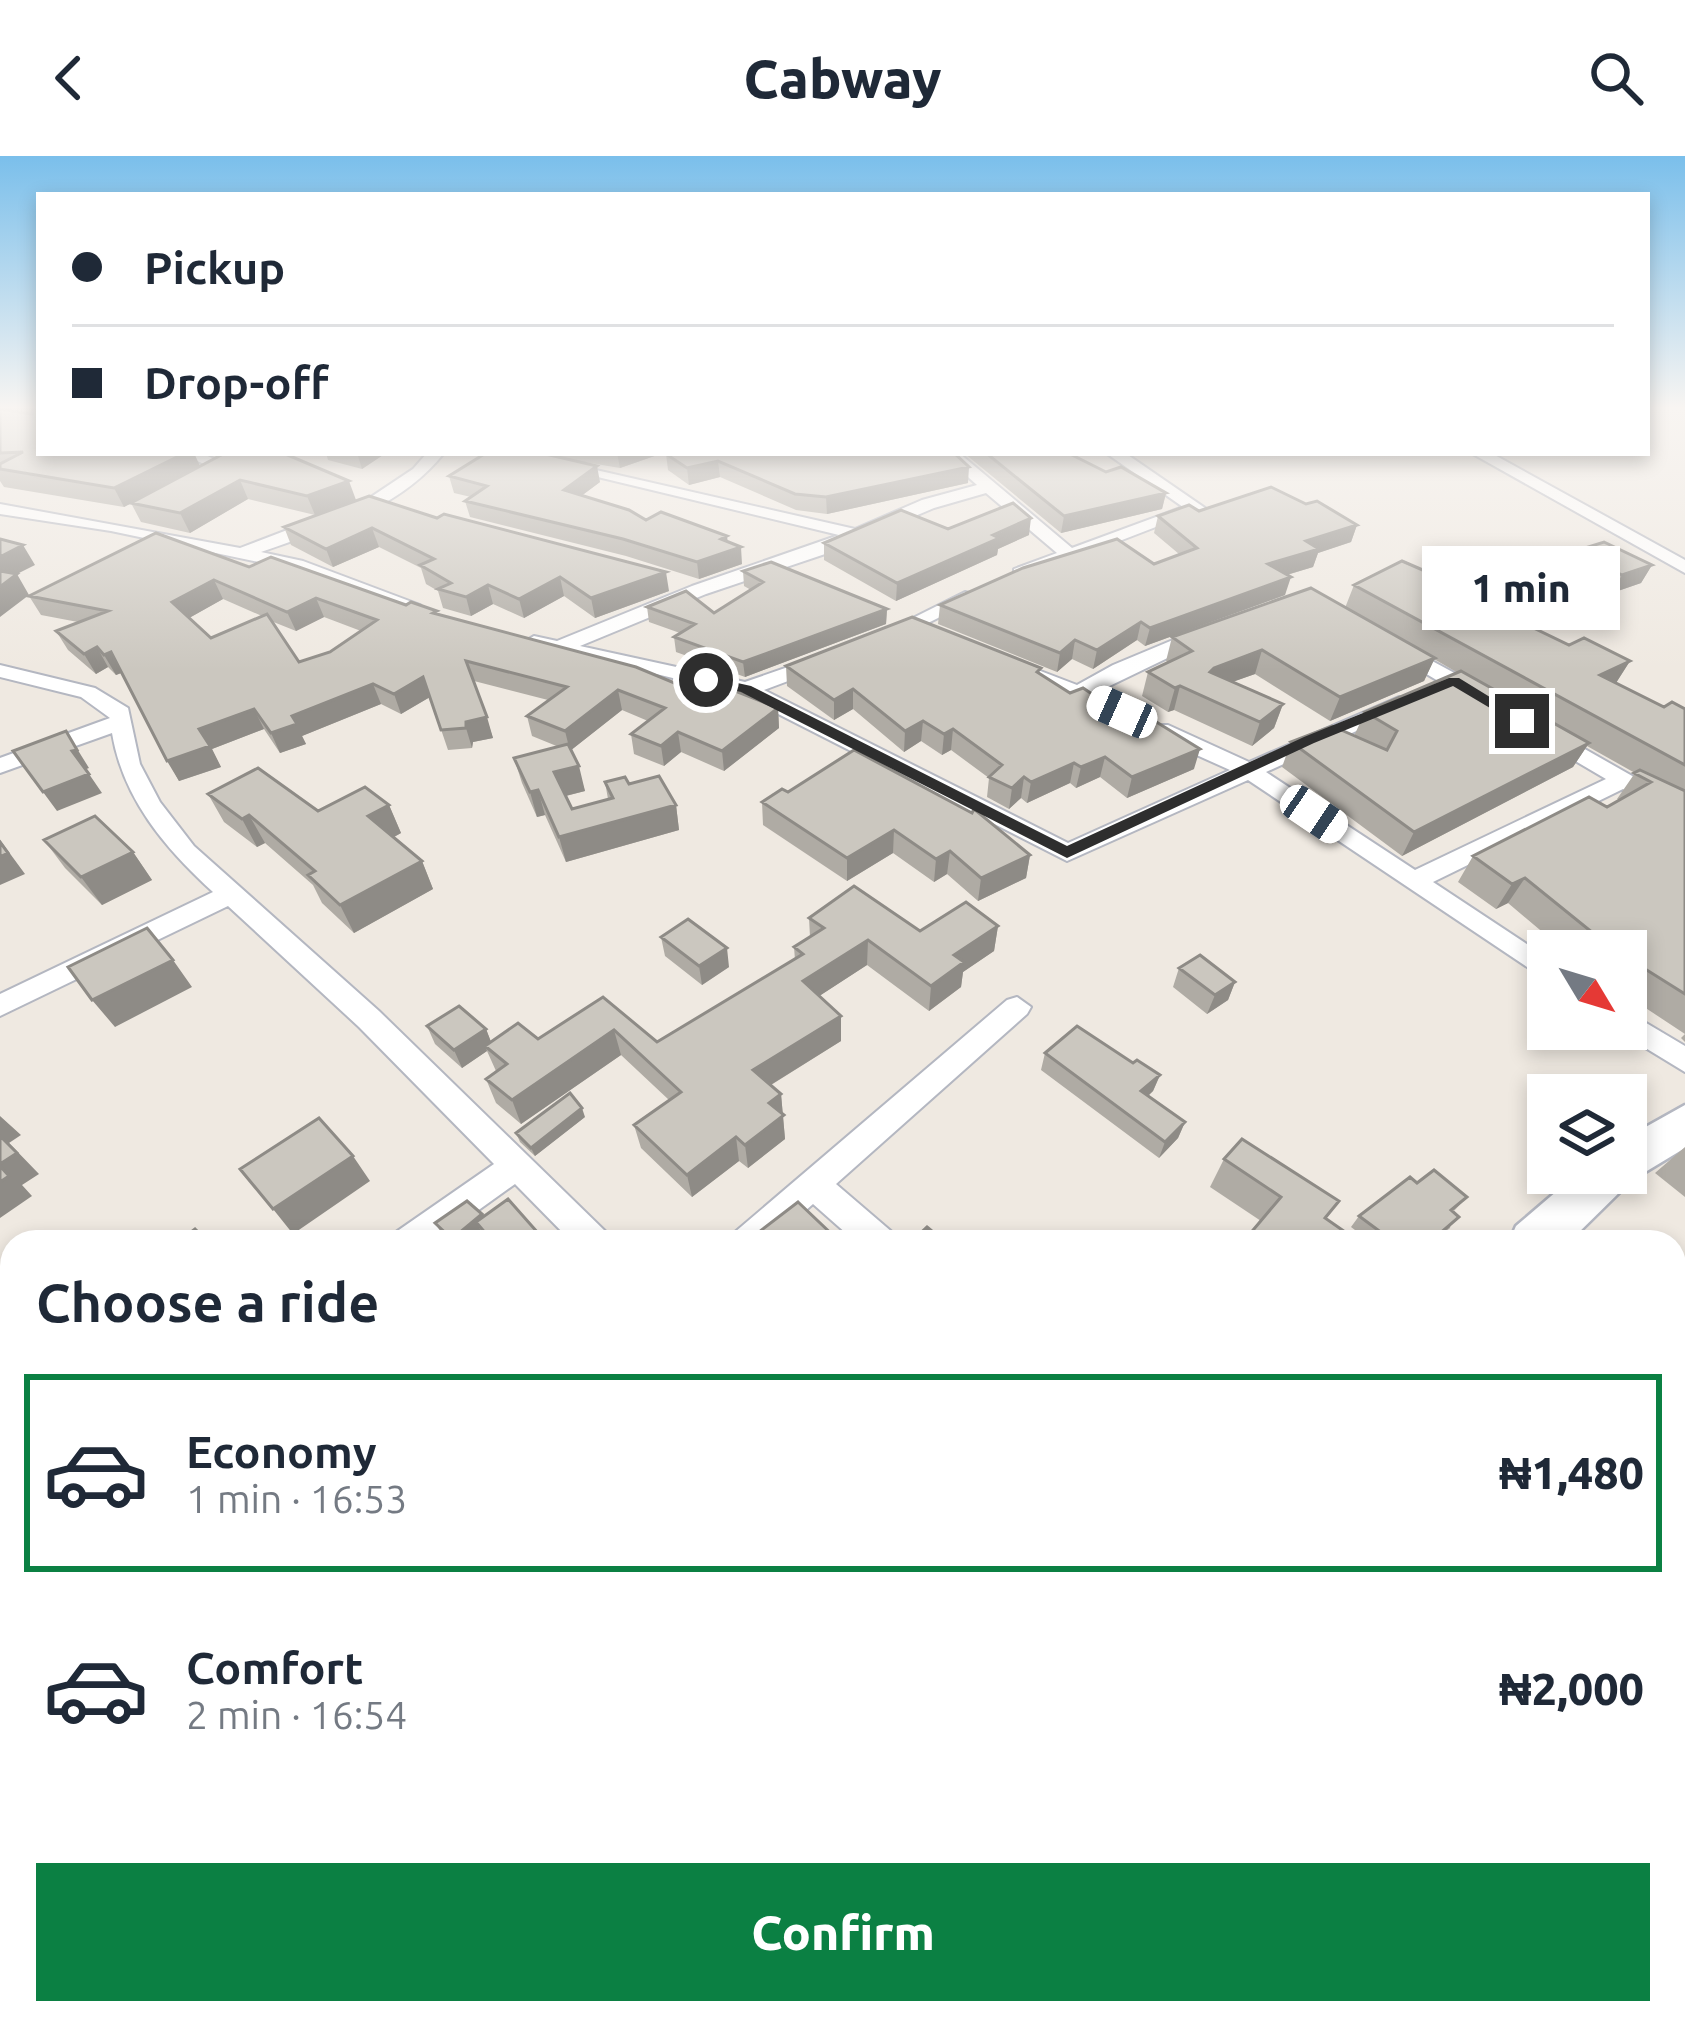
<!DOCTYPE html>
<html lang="en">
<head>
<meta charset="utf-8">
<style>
	body { margin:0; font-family:Ubuntu,sans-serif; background:#f2f2f3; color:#1f2937; height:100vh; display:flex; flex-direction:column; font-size:45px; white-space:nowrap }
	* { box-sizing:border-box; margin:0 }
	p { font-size:39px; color:#747a83 }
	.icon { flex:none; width:66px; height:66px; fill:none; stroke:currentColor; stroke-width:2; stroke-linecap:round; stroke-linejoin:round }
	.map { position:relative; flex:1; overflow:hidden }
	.panel { position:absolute; left:0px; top:1074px; width:1686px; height:795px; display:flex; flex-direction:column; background:#fff; border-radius:36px 36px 0 0; box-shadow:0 6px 18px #0003 }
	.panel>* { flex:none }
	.banner { position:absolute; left:36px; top:36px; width:1614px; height:264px; border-radius:0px; box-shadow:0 6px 18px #0003; display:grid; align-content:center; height:264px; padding:0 36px; background:#fff }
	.needle { width:78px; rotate:128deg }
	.controls { position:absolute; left:1527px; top:774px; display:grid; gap:24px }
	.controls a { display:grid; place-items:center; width:120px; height:120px; border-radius:0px; background:#fff; box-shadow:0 6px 18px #0003; font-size:60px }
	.end { position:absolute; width:54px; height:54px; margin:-27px; border:15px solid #2e2e2e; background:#fff; box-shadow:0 0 0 6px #fff }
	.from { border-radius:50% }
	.bubble { position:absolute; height:84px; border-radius:0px; background:#fff; box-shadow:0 6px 18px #0003; font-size:39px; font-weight:800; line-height:84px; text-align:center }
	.car { position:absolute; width:36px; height:72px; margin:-36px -18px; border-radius:15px; box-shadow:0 0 9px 3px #0007; background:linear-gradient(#fff 24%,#345 0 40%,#fff 0 76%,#345 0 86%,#fff 0) }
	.banner b { display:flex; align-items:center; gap:42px; height:114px; font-size:45px }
	.banner b+b { border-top:3px solid #e0e1e3 }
	.banner i { width:30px; height:30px; background:#1f2937 }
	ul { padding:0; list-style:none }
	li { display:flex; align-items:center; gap:36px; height:198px; margin:0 24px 18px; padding:0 12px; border:6px solid transparent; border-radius:0px }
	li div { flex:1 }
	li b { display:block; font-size:45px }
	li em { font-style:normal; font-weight:800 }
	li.on { border-color:#0b8043 }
	li>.icon { width:108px; height:108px; stroke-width:1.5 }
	h2 { padding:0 36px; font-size:54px; line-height:144px }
	.button { display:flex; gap:24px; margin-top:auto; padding:24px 36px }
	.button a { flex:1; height:138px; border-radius:0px; background:#0b8043; color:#fff; font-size:48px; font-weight:800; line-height:138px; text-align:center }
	header { display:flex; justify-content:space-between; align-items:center; height:156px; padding:0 36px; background:#fff; font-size:54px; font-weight:800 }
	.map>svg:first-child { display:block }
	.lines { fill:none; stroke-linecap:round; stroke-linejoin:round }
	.street-casing { stroke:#b4b7c1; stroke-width:4 }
	.secondary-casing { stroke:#b4b7c1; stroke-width:5 }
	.street { fill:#fff; fill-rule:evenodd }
	.secondary { fill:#fff; fill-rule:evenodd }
	.wall { fill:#afaba4; fill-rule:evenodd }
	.shaded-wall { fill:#8e8b86 }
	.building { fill:#cbc7bf; stroke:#8e8b86; stroke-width:3; fill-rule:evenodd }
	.route { fill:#2e2e2e }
</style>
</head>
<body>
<header><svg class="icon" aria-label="back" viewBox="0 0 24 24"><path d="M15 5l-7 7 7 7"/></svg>Cabway<svg class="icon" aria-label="search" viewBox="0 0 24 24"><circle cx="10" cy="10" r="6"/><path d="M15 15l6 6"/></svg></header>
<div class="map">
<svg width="1685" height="1868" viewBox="0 0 1685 1868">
	<rect width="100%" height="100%" fill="#efe9e1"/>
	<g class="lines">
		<defs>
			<path id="street" d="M179,297H201L234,312L220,315Z
				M427,297H444C398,355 328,372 261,396L303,405L420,449L423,453L413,459L292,413L111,375L0,358V348L240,392L368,343L413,313Z
				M941,297H959L1072,392L1183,351L1106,297H1125L1205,352L1021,423L1014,421V413L1057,397L986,337L934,352L828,397L706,438L580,490L745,526L817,501H831V509L764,534L1068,687L1230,614L1152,579V569H1168L1249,606L1399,541L1410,547L1407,552L1266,616L1415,714L1606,623L1538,583V573L1546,571L1685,650V668L1623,633L1433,726L1548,802V825L1248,624L1067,705L739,538L524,486L534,480L557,485L692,430L839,379L552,310V304L855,373L922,344L977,329Z
				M1471,297H1491L1685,404V417Z
				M965,436L982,440L892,485L875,481Z
				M1204,471L1214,477L1211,481L1095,537L1119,546V556L1111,557L1007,512L1017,506L1077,529L1113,509Z
				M1395,485L1486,534L1489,539L1478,545L1470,544L1388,495V487Z
				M0,509L95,532L128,552L140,608L160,646L194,690L379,855L606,1076L611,1086H572L515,1028L434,1086H391L396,1076L494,1008L359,871L228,750L0,860V838L213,736C165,692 123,643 112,577L0,617V602L110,562L81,541L0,521Z
				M1017,841L1031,851L1027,858L836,1028L892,1076L897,1086H856L813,1048L770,1086H730L735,1076L1007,844Z
				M1626,855L1685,890V916L1616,874L1626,873Z
				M12,1256V1294L0,1297V1259Z"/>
			<path id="secondary" d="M1685,949V992L1632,1024L1569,1086H1509L1516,1070L1578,1017H1626V982Z
				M904,1857H984L979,1868H900Z"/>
		</defs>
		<use href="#street" class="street-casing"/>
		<use href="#secondary" class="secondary-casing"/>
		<use href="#street" class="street"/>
		<use href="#secondary" class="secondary"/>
	</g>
	<path class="wall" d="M0,252H39L200,310L221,299L214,297H283L349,325L315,359L248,343L190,377L141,366L131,347L124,351L4,331L0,325Z
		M326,297H386L362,313L328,304Z
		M486,297H663L620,312L566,303L600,326L582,339L646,364L728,386L742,408L699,423L626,400L470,361L465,345L471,341L454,337L449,320Z
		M964,297H1068L1106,316L1166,337L1162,353L1061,377Z
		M666,298L968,327L827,358L796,354L720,321L689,329L668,314Z
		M1306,348L1357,369L1351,386L1318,397L1313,411L1287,419L1285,439L1145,490L1137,484L1093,513L1072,503L1057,516L938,468L940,449L1154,408L1179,398L1154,377L1158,360L1199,355Z
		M437,362L669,435L595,462L564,440L524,462L493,448L471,460L443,452L438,435L426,428L421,412L379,391L333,411L291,389L284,371Z
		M948,373L1029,379L998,393L997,399L896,445L824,404V387Z
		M1575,395L1652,409L1641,427L1612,437L1565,413Z
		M249,411L406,449L696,536L778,552L779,572L724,615L681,596L664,610L634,598L631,578L648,565L622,554L571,594L585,635L566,640L572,653L608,643L605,626L629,628L676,649L679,674L566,706L545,659L537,661L522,627L514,602L559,591L532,580L527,560L548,544L474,525L493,582L473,586L472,592L448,594L430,541L401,558L381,548L302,580L306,588L280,597L264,573L212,593L221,611L179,625L122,517L116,519L108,511L96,518L68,494L56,475L78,466L41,459L29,440ZM223,443L262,460L211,482L189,462ZM324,461L361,475L330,496L299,506L271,465L296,475Z
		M743,415L887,453L886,468L745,521L676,496L674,481L680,477L649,466L647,451L714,457L751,434L744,430Z
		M1448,425L1484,437L1522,467L1569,489L1630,505L1616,527L1664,551L1685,553V886L1681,882L1685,878L1626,839V795H1565L1508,747L1496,753L1458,726L1473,700L1607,651L1620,644L1617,643L1635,617L1587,590L1573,611L1402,700L1282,611L1291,586L1354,580L1365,556L1458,517L1434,503L1424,525L1330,565L1255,518L1232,526L1283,548L1274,572L1252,590L1174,554L1168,556L1142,540L1148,516L1168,506L1166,505L1172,481L1345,452L1354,429Z
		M786,510L1040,518L1194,613L1127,642L1100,621L1076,632L1070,627L1027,647L1021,642L1009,653L987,641L989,622L951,594L942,599L921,585L904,596L853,553L834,564L787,530Z
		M788,636L1030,699L1026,722L978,745L947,718L934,726L893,697L847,725L763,669L762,646Z
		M208,638L318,655L389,649L401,677L394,681L422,705L433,733L354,777L322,747L313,729L265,687L257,691L224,666Z
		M44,684L133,696L152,724L102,749L65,712Z
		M809,762L920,775L998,770L994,795L963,816L961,831L929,855L867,809L819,840L841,885L771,929L781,938L785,983L748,1012L739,1005L692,1041L641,992L634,969L669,944L621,899L521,968L496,947L486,923L496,915L487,895L462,912L435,888L427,870L486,873L491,886L538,883L603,841L657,886L795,804L794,791L810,781Z
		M661,781L729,811L702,829L665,800Z
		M1179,812L1235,826L1228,844L1207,858L1173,831Z
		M1045,897L1133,907L1160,919L1153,935L1148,940L1185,966L1178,982L1159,1002L1041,914Z
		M1548,960V991L1544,992L1528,975L1535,966Z
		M585,961L535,1000L520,986L516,977Z
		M1685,991V1041L1655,1017Z
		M1224,1003L1339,1045L1326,1063L1261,1065L1210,1031Z
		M1417,1027L1467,1041L1453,1056L1450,1072L1433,1086H1371L1351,1071L1359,1060Z
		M484,1061L546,1086H487L484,1080L477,1086H447L435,1067Z
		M1674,1360L1685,1366V1471L1674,1466Z
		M1280,1857H1674L1685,1868H1277Z"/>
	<path class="shaded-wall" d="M185,297H194L201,312L124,351L114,332Z
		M357,297H386L362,313Z
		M617,297H663L620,312Z
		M718,305L720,321L689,329L687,312Z
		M597,310L600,326L568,350L564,334Z
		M969,311L968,327L827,358L826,341Z
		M240,324L248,343L190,377L180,357Z
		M349,325L356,344L315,359L307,340Z
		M1166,337L1162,353L1061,377L1064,360Z
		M1031,362L1029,379L998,393L997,399L896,445L897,427Z
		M1357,369L1351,386L1318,397L1313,411L1262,426L1268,408L1306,385Z
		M372,372L379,391L333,411L326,393Z
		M727,380L729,395L741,391L742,408L699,423L697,406Z
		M23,389L35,409L17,418L29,439L0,461V401Z
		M1652,409L1641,427L1612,437L1622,419Z
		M666,416L669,435L595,462L591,442Z
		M560,421L564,440L524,462L519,443Z
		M1291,421L1285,439L1145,490L1150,472Z
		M214,424L223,443L182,466L172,446Z
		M488,429L493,448L471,460L466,441Z
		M316,442L324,461L296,475L287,456Z
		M887,453L886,468L745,521L743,506Z
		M1141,466L1137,484L1093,513L1097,494Z
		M1075,484L1072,503L1057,516L1060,497Z
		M97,491L108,511L96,518L84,498Z
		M1262,494L1255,518L1207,535L1210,516L1214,512Z
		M111,496L123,516L116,519L104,499Z
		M1435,502L1424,525L1330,565L1340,541Z
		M1630,505L1614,530L1600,519Z
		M423,521L430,541L401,558L394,538Z
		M373,528L381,548L302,580L306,588L280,597L271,577L292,560Z
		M1180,530L1174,554L1168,556L1175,532Z
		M853,533V553L834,564V544Z
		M618,534L622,554L570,595L565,575Z
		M1283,548L1274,572L1252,590L1260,566Z
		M778,552L779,572L724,615L722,595Z
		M254,553L264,573L212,593L221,611L179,625L167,605L199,573Z
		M487,561L493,582L473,586L472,592L466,572V566Z
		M923,565L921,585L904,596L905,575Z
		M953,573L951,594L942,599L944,578Z
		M66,575L89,612L84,614L72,595Z
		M678,576L681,596L664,610L661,590Z
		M1589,587L1573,611L1402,700L1414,676Z
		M1200,593L1194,613L1127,642L1132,621Z
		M1105,601L1100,621L1076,632L1081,611Z
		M1074,607L1070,627L1027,647L1031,626Z
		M579,610L585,635L561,641L554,616Z
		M89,618L102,637L57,655L43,636Z
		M1024,621L1021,642L1009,653L1012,632Z
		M538,634L545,659L537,661L530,636Z
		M389,649L401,677L381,688L368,660Z
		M676,649L679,674L566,706L559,681Z
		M249,659L265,687L257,691L242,663Z
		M894,674L893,697L847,725V702Z
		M0,684L25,718L0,729Z
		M950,695L947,718L934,726L936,703Z
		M133,696L152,724L102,749L81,721Z
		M1030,699L1026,722L978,745L981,722Z
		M422,705L433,733L354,777L340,749Z
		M1525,722L1508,747L1496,753L1512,728Z
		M998,770L994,795L963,816L961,831L929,855L931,830L954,799Z
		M868,784L867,809L804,850L803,825Z
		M727,792L729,811L702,829L699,810Z
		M173,804L192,831L115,871L92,844Z
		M1235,826L1228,844L1207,858L1215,839Z
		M841,860V885L756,938L753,914Z
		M486,873L493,891L485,890L487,895L462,912L454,894Z
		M614,874L621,899L521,968L512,944Z
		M1160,919L1153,935L1135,952L1141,935Z
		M781,938L785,983L748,1012L745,989L769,947Z
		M582,952L585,961L535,1000L531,992Z
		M0,960L21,979L9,987L39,1018L22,1029L32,1040L0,1062Z
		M1185,966L1178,982L1159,1002L1165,986Z
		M736,981L739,1005L692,1041L687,1019Z
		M353,1000L370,1025L293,1078L273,1053Z
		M482,1058L491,1074L476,1066L484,1080L477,1086H454L452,1083Z
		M0,1133L10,1144L0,1150Z
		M12,1425V1448L0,1444V1432Z
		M0,1623L12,1642V1675L0,1674Z
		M12,1778V1857H47L48,1862L41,1868H5L0,1845V1787Z
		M382,1857H410L413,1868H384Z
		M541,1857H560L564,1868H544Z"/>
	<path class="building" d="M32,252H39V297H185L114,332L0,313V308L23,296L0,297V253L32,258Z
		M225,297H283L349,325L307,340L240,324L180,357L131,347Z
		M486,297H541L597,310L564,334L629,354L646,364L661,356L727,380L721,383L741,391L697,406L623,383L465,345L487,330L449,320Z
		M669,297H954L969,311L826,341L795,338L718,305L687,312L666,298Z
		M986,297H1068L1106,316L1121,311L1166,337L1064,360Z
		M1271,331L1306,348L1317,345L1357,369L1306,385L1319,393L1268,408L1291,421L1150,472L1141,466L1097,494L1075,484L1060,497L940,449L1023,412L1117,383L1154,408L1197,392L1158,360L1189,349L1199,355Z
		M369,340L437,362L444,358L666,416L591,442L560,421L519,443L488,429L466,441L438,433L451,427L420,409L434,403L372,372L326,393L284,371Z
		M1013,347L1031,362L993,379L999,382L897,427L824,387L901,354L948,373Z
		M156,377L249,411L271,401L406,449L411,446L437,455L433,457L636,511L696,536L710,525L778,552L722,595L678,576L661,590L631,578L665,552L618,534L565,575L527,560L567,531L466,505L487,561L466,566V572L441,574L423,521L394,538L373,528L292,560L297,568L271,577L254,553L199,573L210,590L167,605L111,496L104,499L97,491L84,498L56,475L108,455L29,440ZM214,424L287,456L316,442L377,464L330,496L299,506L267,458L211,482L172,446Z
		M0,383L23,389L0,401Z
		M1604,386L1652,409L1622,419L1575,395Z
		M1402,405L1448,425L1461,418L1488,429L1478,435L1526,458L1515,463L1569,489L1584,482L1630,505L1600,519L1664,551L1672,546L1685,553V609L1354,429Z
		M771,406L887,453L743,506L674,481L695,468L647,451L686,435L714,457L763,426L743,415Z
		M0,415L17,418L0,431Z
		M1311,432L1435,502L1340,541L1262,494L1214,512L1210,516L1283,548L1260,566L1180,530L1175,532L1148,516L1192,495L1172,481Z
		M912,461L1041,512L1037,516L1070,537L1083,532L1110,550L1120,546L1137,554L1200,593L1132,621L1105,601L1081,611L1074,607L1031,626L1024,621L1012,632L989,621L1002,609L953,573L944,578L923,565L905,575L853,533L834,544L786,510Z
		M1461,515L1589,587L1414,676L1291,586L1332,570L1387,594L1397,575L1365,556Z
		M66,575L77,594L72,595L89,618L43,636L13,595Z
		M568,588L579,610L554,616L572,653L613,642L605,626L625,621L629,628L659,620L676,649L559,681L538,634L530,636L514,602Z
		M854,594L972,657L974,653L1030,699L981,722L950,695L936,703L894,674L847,702L762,646L782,633L788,636Z
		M258,612L318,655L365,631L389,649L368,660L422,705L340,749L308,719L315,715L249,659L242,663L208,638Z
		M1640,614L1685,635V838L1626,801V795H1617L1609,790L1525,722L1512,728L1473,700L1589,641L1607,651L1651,626L1634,617Z
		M95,660L133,696L81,721L44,684Z
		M0,686L8,697L0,701Z
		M854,730L920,775L966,746L998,770L954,799L964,806L931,830L868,784L803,825L841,860L753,914L781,938L769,947L784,959L745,989L736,981L687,1019L634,969L681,936L614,874L512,944L486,923L507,908L485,890L518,867L538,883L603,841L657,886L803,798L794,791L824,772L809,762Z
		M688,763L727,792L699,810L661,781Z
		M147,772L173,804L92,844L68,811Z
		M1200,799L1235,826L1215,839L1179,812Z
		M459,850L486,873L454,894L427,870Z
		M1077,870L1133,907L1137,904L1160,919L1141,935L1185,966L1165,986L1045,897Z
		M1602,933L1609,939H1590Z
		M570,937L582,952L531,992L516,977Z
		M1548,960V979L1535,966Z
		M319,962L353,1000L273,1053L240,1013Z
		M0,980L17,997L0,1008Z
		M1242,983L1339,1045L1325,1062L1358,1085L1357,1086H1243L1281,1041L1224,1003Z
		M0,1010L9,1020L0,1026Z
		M1434,1014L1467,1041L1451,1054L1459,1061L1430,1086H1387L1390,1083L1359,1060L1410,1021L1417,1027Z
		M508,1043L546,1086H493L476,1066Z
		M467,1045L482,1058L452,1083L435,1067Z
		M798,1046L840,1086H746Z
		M927,1071L945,1086H911Z
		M195,1073L208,1086H178Z
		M12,1312V1425L0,1432V1320Z
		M1674,1360L1685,1366V1434L1674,1429Z
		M12,1501V1526L8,1529L7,1504Z
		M12,1663V1778L0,1787V1670Z
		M1674,1718L1685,1724V1868H1303L1306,1857H1674Z
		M0,1845L6,1867L5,1868H0Z
		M269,1857H382L384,1868H272Z
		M432,1857H541L544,1868H435Z"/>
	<linearGradient id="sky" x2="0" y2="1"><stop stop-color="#7abfeb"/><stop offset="0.49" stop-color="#f8f5f2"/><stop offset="1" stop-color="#f8f5f2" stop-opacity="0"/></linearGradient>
	<rect width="1685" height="514" fill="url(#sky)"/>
	<path class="route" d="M706,520L751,530L1067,690L1304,581L1449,522H1459L1529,565L1517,568L1453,530L1314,587L1067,702L741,536L702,527Z"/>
</svg>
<div class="controls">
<a><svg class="needle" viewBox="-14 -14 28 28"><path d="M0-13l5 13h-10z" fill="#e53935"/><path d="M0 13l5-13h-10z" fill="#747a83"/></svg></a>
<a><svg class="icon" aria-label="layers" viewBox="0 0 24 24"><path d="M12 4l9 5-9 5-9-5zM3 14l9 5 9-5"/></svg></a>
</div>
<i class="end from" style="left:706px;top:524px"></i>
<i class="end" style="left:1522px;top:565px"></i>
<div class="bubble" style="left:1422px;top:390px;width:198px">1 min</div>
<i class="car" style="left:1122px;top:556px;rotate:294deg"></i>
<i class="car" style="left:1314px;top:658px;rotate:124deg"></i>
<div class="banner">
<b><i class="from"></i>Pickup</b>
<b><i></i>Drop-off</b>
</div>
<section class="panel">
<h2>Choose a ride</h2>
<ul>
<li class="on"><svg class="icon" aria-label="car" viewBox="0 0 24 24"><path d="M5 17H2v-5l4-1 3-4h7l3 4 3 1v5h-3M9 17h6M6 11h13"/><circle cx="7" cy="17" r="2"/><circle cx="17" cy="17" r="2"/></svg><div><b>Economy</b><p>1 min · 16:53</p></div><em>₦1,480</em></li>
<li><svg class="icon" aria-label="car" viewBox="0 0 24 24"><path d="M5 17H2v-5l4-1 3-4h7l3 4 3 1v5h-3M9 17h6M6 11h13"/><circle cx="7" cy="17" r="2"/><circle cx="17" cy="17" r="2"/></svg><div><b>Comfort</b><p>2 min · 16:54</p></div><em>₦2,000</em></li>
</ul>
<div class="button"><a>Confirm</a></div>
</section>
</div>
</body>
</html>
